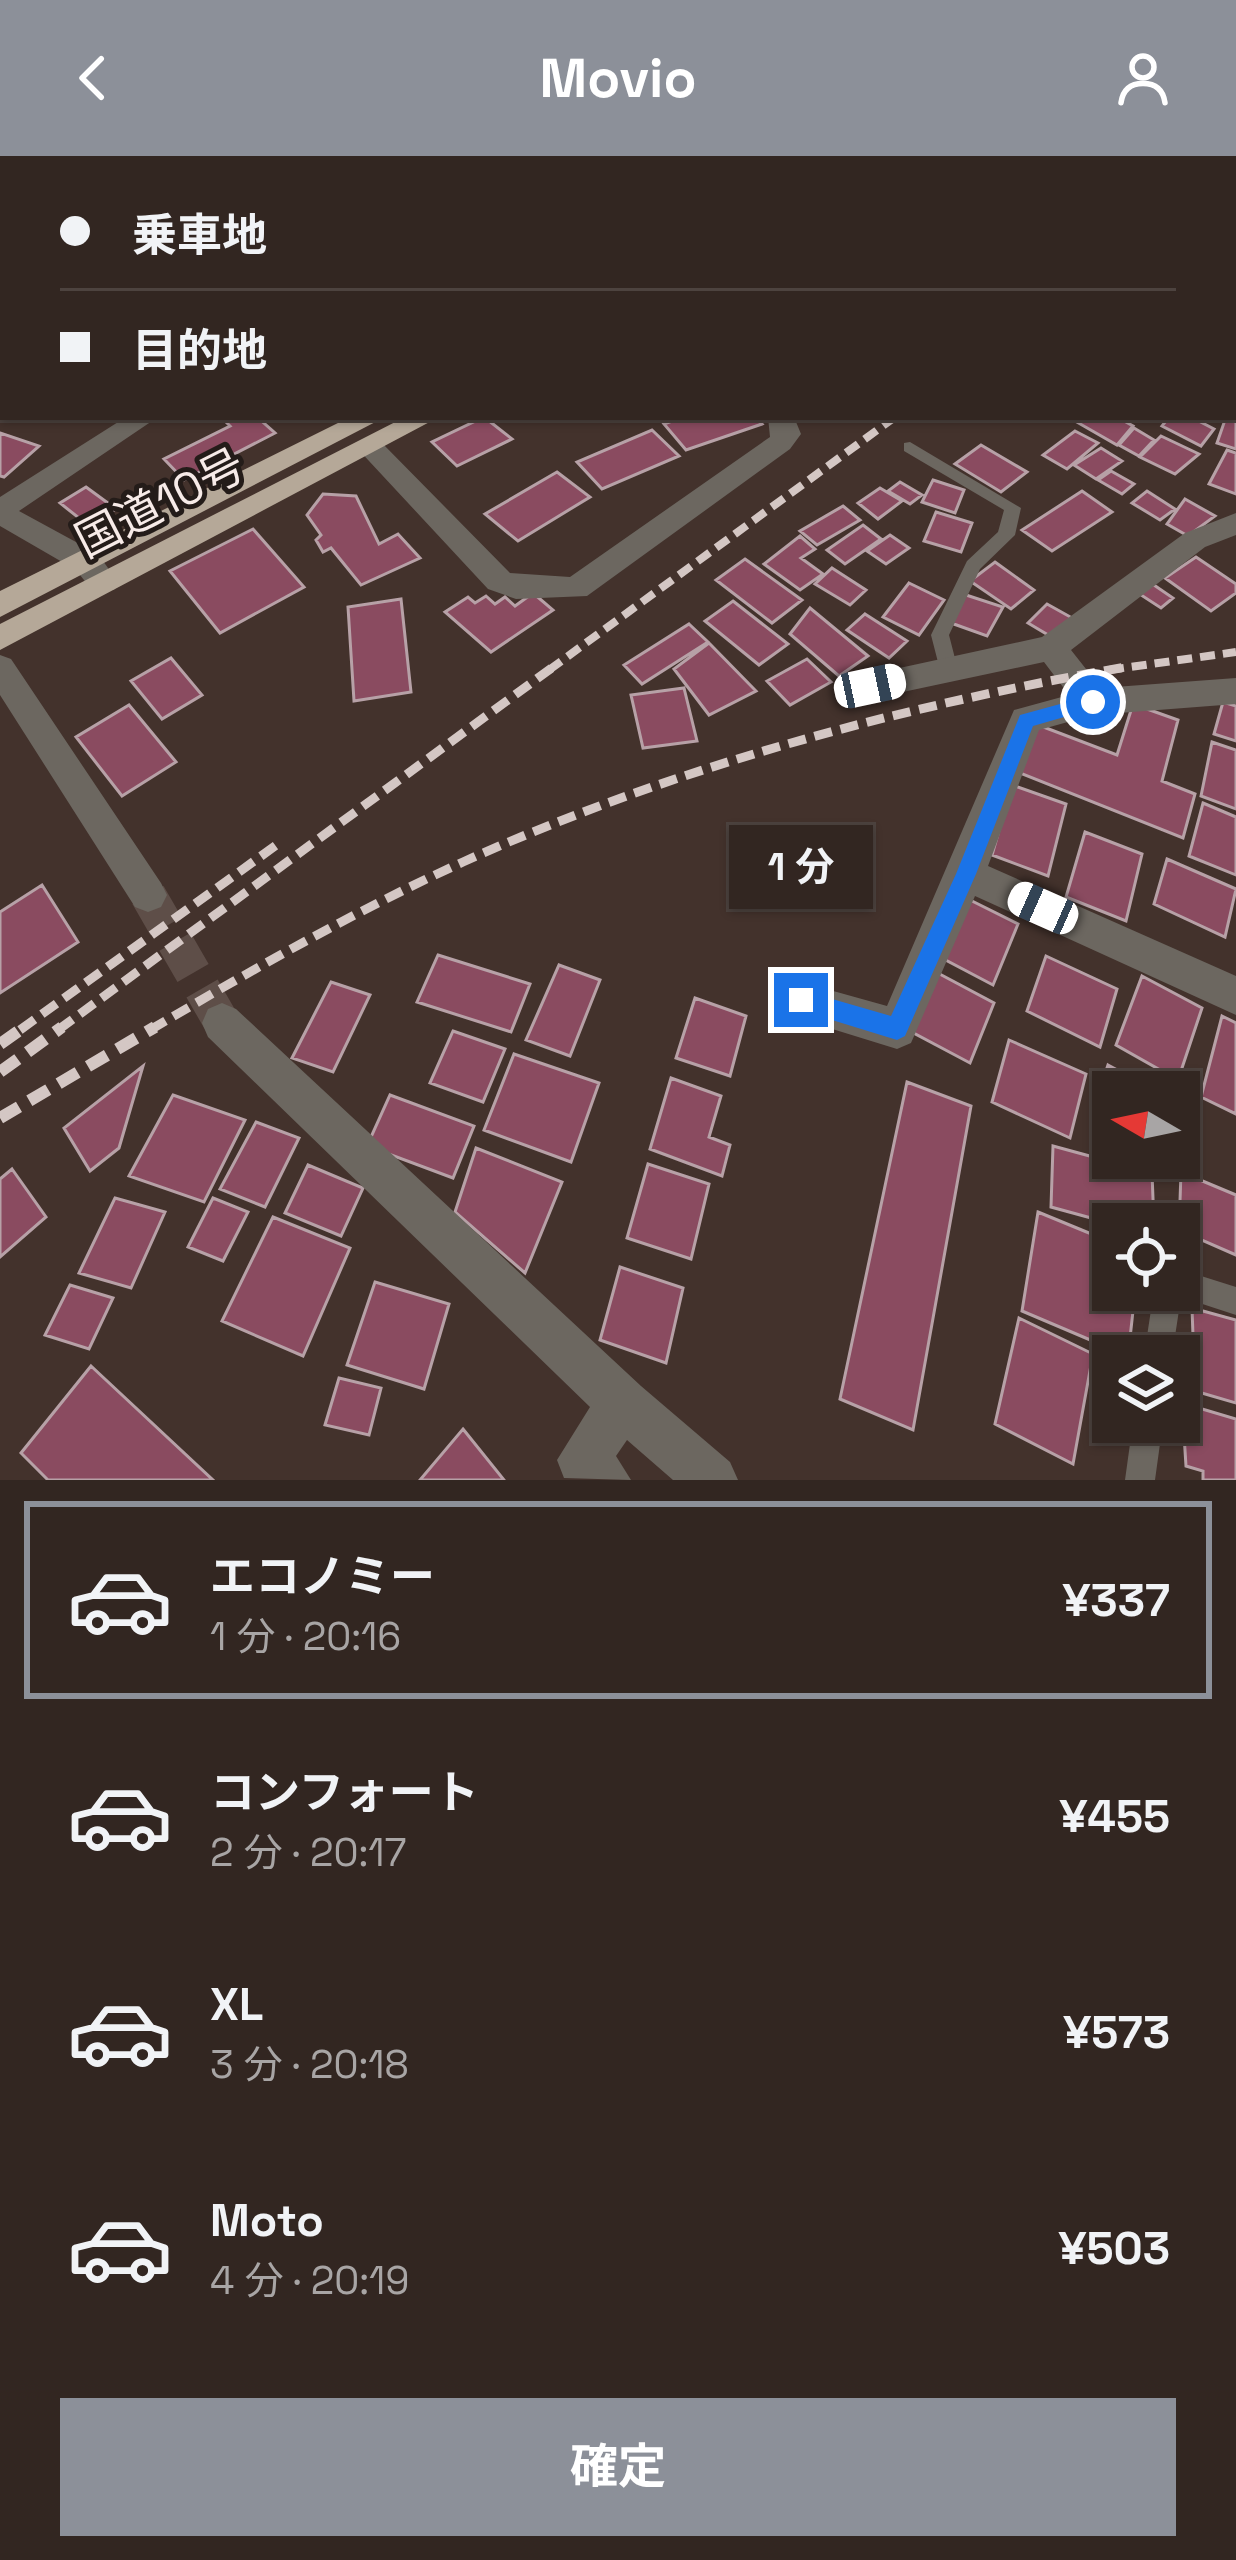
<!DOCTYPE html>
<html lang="ja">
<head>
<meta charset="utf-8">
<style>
	body { margin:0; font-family:"Space Grotesk","Noto Sans JP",sans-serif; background:#3a2e2a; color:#f1f3f6; height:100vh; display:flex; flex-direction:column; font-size:45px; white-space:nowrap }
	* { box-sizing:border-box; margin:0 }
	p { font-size:39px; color:#a8a5a5 }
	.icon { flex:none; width:66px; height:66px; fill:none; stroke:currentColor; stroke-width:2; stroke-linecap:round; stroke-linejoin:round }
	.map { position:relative; height:1324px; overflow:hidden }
	.panel { display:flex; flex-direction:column; background:#322621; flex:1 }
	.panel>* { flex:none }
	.banner { position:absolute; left:0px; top:0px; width:1236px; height:264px; box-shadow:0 3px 9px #0004,0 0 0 3px #4d433f; display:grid; align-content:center; height:264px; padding:0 60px; background:#322621 }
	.needle { width:78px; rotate:279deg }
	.fabs { position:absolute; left:1092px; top:915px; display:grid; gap:24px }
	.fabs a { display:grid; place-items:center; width:108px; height:108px; border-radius:0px; background:#322621; box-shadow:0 3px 9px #0004,0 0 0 3px #4d433f; font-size:60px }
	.end { position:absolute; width:54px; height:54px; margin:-27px; border:15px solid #1a73e8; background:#fff; box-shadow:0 0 0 6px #fff }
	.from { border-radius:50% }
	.bubble { position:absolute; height:84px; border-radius:0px; background:#322621; box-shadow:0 3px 9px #0004,0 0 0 3px #4d433f; font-size:39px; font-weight:700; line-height:84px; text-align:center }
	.car { position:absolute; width:36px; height:72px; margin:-36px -18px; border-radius:15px; box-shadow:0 0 9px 3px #0007; background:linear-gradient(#fff 24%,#345 0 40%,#fff 0 76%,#345 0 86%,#fff 0) }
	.banner b { display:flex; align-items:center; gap:42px; height:114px; font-size:45px }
	.banner b+b { border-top:3px solid #4d433f }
	.banner i { width:30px; height:30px; background:#f1f3f6 }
	ul { padding:21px 0 0; list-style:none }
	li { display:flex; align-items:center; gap:36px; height:198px; margin:0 24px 18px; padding:0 36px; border:6px solid transparent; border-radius:0px }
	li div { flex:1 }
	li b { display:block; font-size:45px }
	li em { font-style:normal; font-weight:700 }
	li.selected { border-color:#8c9099 }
	li>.icon { width:108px; height:108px; stroke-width:1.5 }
	.action { display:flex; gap:24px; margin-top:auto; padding:24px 60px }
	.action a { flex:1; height:138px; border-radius:0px; background:#8c9099; color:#fff; font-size:48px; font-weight:700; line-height:138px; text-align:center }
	header { display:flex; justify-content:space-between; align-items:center; height:156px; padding:0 60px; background:#8c9099; color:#fff; font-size:54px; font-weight:700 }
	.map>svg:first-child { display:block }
	.building { fill:#8a4b60; stroke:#b7a1a7; stroke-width:3 }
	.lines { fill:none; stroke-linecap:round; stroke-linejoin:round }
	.street-tunnel { stroke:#5e4e48; stroke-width:36; stroke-dasharray:36 18; stroke-linecap:butt }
	.lane { fill:#6c6760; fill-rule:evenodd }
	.street { fill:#6c6760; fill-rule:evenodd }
	.highway { fill:#b5a898; fill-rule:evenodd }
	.rail-far2 { stroke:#d4c7c4; stroke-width:8; stroke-dasharray:15 8; stroke-linecap:butt }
	.rail-far1 { stroke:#d4c7c4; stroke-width:9; stroke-dasharray:18 9; stroke-linecap:butt }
	.rail { stroke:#d4c7c4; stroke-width:12; stroke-dasharray:22 12; stroke-linecap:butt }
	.route { fill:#1a73e8 }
	.labels { text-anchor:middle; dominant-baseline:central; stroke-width:10; stroke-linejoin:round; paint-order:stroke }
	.street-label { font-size:45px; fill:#f7ebe8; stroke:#241c19 }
</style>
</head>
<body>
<header><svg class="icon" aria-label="back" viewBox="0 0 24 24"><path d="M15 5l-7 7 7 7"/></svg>Movio<svg class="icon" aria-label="person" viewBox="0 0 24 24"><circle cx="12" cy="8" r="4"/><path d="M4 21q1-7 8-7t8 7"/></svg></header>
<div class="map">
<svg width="1236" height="1324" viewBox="0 0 1236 1324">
	<rect width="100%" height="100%" fill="#43322c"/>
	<path class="building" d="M221,261H257L275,277L184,324L164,303L230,270Z
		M484,261L512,283L457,310L432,286Z
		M683,261H756L762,268L686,294L664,268Z
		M1081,261H1117L1133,270L1117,289L1075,265Z
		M1169,261H1191L1214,273L1201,290L1162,270Z
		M1226,261L1236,262V293L1217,287Z
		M1134,272L1154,284L1139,300L1119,289Z
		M652,274L679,300L602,333L577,306Z
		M1075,275L1098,287L1067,313L1043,299Z
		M0,277L39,290L4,321L0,320Z
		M1161,280L1199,298L1175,318L1140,301Z
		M981,289L1027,316L1001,336L955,308Z
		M1101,292L1122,305L1096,323L1074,309Z
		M1227,294L1236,297V338L1209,328Z
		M1111,315L1134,328L1122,338L1098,324Z
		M557,316L590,341L518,385L485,358Z
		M933,324L964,334L955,357L922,346Z
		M900,326L922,339L910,348L888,335Z
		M86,331L116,353L89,370L60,347Z
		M880,332L902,345L878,363L858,347Z
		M1082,335L1112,356L1052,395L1022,374Z
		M1147,335L1175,353L1160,364L1132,347Z
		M323,338L356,340L379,388L398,378L420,402L361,429L331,392L323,396L316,384L321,379L307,359Z
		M1185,343L1215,360L1188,380L1167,368Z
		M843,350L860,364L817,389L800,375Z
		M936,356L972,367L961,396L924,385Z
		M863,369L881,383L845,408L827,394Z
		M253,373L304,431L220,477L170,415Z
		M890,379L909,392L886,408L867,395Z
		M800,380L815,393L801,402L823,418L800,434L764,408Z
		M1196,401L1236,428V437L1211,455L1165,422Z
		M745,403L802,444L772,467L716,424Z
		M995,406L1034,434L1011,453L970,425Z
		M832,412L866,434L850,449L815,428Z
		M909,427L944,444L919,479L883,461Z
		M1151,427L1173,442L1161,452L1138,437Z
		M533,437L553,454L491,496L445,456L468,441L475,447L486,440L495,448L505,441L515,450Z
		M963,438L1003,451L987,480L951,467Z
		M401,443L411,536L354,545L348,451Z
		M733,445L788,488L759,509L705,465Z
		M1047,448L1074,463L1055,483L1028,467Z
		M810,452L868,500L839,520L790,478Z
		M865,458L907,485L889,502L847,474Z
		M689,468L708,486L642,528L624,509Z
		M709,487L756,535L709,559L674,513Z
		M171,502L202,539L162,563L131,525Z
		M807,503L831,526L790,549L767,525Z
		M684,532L697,585L643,592L631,539Z
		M1223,546L1236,550V585L1214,578Z
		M1133,548L1178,564L1162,625L1195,638L1183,682L1015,615L1033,567L1117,599Z
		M129,549L176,606L122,640L76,581Z
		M1212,586L1236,594V653L1201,640Z
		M1012,629L1066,648L1048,720L992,699Z
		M1203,647L1236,661V719L1189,700Z
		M1085,676L1142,698L1126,765L1066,741Z
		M1167,703L1236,733L1225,781L1154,748Z
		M42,729L78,786L0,837V756Z
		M966,742L1018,768L993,829L940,801Z
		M438,799L530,828L511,876L417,846Z
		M1046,800L1117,833L1100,891L1027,855Z
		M559,809L600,824L570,900L526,884Z
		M934,815L994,847L970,907L908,874Z
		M1142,820L1202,852L1178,924L1116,889Z
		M331,826L370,839L333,916L292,902Z
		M695,842L746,860L730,920L676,902Z
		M1222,860L1236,867V958L1201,941Z
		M453,875L505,893L483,946L430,927Z
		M1009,884L1086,918L1070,982L992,946Z
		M514,898L599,927L571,1006L484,974Z
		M1108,909L1159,936H1113V960L1094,951Z
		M143,910L119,992L90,1015L64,972Z
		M671,922L721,940L709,981L730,989L722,1020L650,993Z
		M907,926L971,950L913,1274L840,1243Z
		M173,939L245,964L204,1046L129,1020Z
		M390,939L474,970L453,1022L367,990Z
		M256,966L299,982L265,1051L220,1033Z
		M1053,990L1152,1017L1154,1068H1113L1051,1051Z
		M476,992L562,1026L525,1117L455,1056Z
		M648,1008L709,1028L691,1103L627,1082Z
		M308,1009L363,1032L341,1080L285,1057Z
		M12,1013L46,1061L0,1101V1023Z
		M1181,1016L1236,1039V1099L1179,1074Z
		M115,1042L165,1056L131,1132L79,1117Z
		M213,1042L248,1056L223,1105L188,1091Z
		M1038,1056L1111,1086L1104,1143L1133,1155L1128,1200L1022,1155Z
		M273,1061L350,1092L303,1200L222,1165Z
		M620,1111L683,1132L666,1207L600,1184Z
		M375,1126L449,1148L424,1233L347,1209Z
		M70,1129L113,1142L89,1193L45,1179Z
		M1192,1152L1236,1164V1247L1195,1235Z
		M1019,1162L1093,1198L1073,1308L995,1268Z
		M91,1210L213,1324H48L21,1297Z
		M339,1222L381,1232L369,1279L325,1269Z
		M1182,1247L1236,1263V1324H1203V1315L1186,1310Z
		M463,1273L504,1324H420Z"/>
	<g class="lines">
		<path class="street-tunnel" d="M148,739L222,867"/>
		<path class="lane" d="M910,286L1021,352L1015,379L980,413L949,479L958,514L949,521L940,514L931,479L967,405L998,376L1004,354L904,295V287Z
			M1179,1113L1236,1131V1159L1181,1141L1172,1200H1144L1154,1134H1179Z
			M1133,1266H1163L1155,1324H1125Z"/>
		<path class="street" d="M280,0H300V3H280Z
			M457,0H483L485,3H459Z
			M1236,50V66L1233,67V51Z
			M3,112V128L0,129V113Z
			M0,144L3,145V159L0,158Z
			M1233,215H1236V231H1233Z
			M126,261H158L19,355L98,398L118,426L114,434H92L76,414L0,370V341Z
			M768,261H794L801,278L790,293L587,440L516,443L488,433L356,291L360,285H380L510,417L570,421L770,281Z
			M1236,357V379L1205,391L1071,494L1101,532L1236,522V548L1093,559L1039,574L988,710L1236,820V859L975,740L911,887L897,893L787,859L781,845L787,831L801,826L887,850L1014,554L1069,539L1044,506L870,543L858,539L854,530L858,521L1042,481L1185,377Z
			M0,499L11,503L161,727L167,739L161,751L148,756L135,751L0,539Z
			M222,847L236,853L641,1230L730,1306L738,1324H673L627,1284L616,1300L631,1324L564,1322L557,1304L590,1251L208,881L202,867L208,853Z"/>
		<path class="highway" d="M350,261H385L0,461V435Z
			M405,261H439L0,494V468Z"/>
		<path class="rail-far2" d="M549,514L895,261
			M1109,514L1236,496"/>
		<path class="rail-far1" d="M20,874L282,685
			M58,874L553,511
			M150,874C252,814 355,755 463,706C672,612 900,550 1126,511"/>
		<path class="rail" d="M0,888L24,871
			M0,916L62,871
			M0,962L155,871"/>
	</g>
	<path class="route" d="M1093,539L1102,546L1099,551L1033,570L976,718L905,880L897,884L793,852L790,844L801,834L891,860L956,718L1020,559Z"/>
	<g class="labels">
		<g class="street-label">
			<text transform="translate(160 347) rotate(-27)">国道10号</text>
		</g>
	</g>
</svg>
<div class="fabs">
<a><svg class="needle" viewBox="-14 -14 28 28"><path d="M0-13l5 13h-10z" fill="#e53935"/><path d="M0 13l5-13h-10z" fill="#a8a5a5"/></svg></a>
<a><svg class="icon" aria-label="locate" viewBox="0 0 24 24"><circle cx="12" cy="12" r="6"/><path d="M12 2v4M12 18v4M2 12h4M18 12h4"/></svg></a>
<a><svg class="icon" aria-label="layers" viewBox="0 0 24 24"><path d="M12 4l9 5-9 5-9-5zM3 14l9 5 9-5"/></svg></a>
</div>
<i class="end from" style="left:1093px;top:546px"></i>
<i class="end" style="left:801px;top:844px"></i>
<div class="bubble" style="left:729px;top:669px;width:144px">1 分</div>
<i class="car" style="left:870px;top:530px;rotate:78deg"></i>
<i class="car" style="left:1043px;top:752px;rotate:294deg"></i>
<div class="banner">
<b><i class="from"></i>乗車地</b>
<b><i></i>目的地</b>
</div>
</div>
<section class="panel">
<ul>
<li class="selected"><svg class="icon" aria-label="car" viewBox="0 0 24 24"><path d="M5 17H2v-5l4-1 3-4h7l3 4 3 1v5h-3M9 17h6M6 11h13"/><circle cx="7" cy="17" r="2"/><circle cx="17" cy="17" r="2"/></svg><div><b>エコノミー</b><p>1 分 · 20:16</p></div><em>¥337</em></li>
<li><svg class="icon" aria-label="car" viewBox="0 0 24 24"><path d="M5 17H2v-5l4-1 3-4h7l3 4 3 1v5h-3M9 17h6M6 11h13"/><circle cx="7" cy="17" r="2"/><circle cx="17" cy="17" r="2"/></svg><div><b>コンフォート</b><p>2 分 · 20:17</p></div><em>¥455</em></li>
<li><svg class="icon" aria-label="car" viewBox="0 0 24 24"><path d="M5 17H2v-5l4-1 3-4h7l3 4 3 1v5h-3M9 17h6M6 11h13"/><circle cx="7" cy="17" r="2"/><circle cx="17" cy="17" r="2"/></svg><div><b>XL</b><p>3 分 · 20:18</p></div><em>¥573</em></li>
<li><svg class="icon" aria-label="car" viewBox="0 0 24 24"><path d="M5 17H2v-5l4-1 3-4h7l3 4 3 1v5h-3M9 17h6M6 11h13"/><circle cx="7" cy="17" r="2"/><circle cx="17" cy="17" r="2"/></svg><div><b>Moto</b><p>4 分 · 20:19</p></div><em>¥503</em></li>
</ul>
<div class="action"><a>確定</a></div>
</section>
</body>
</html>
